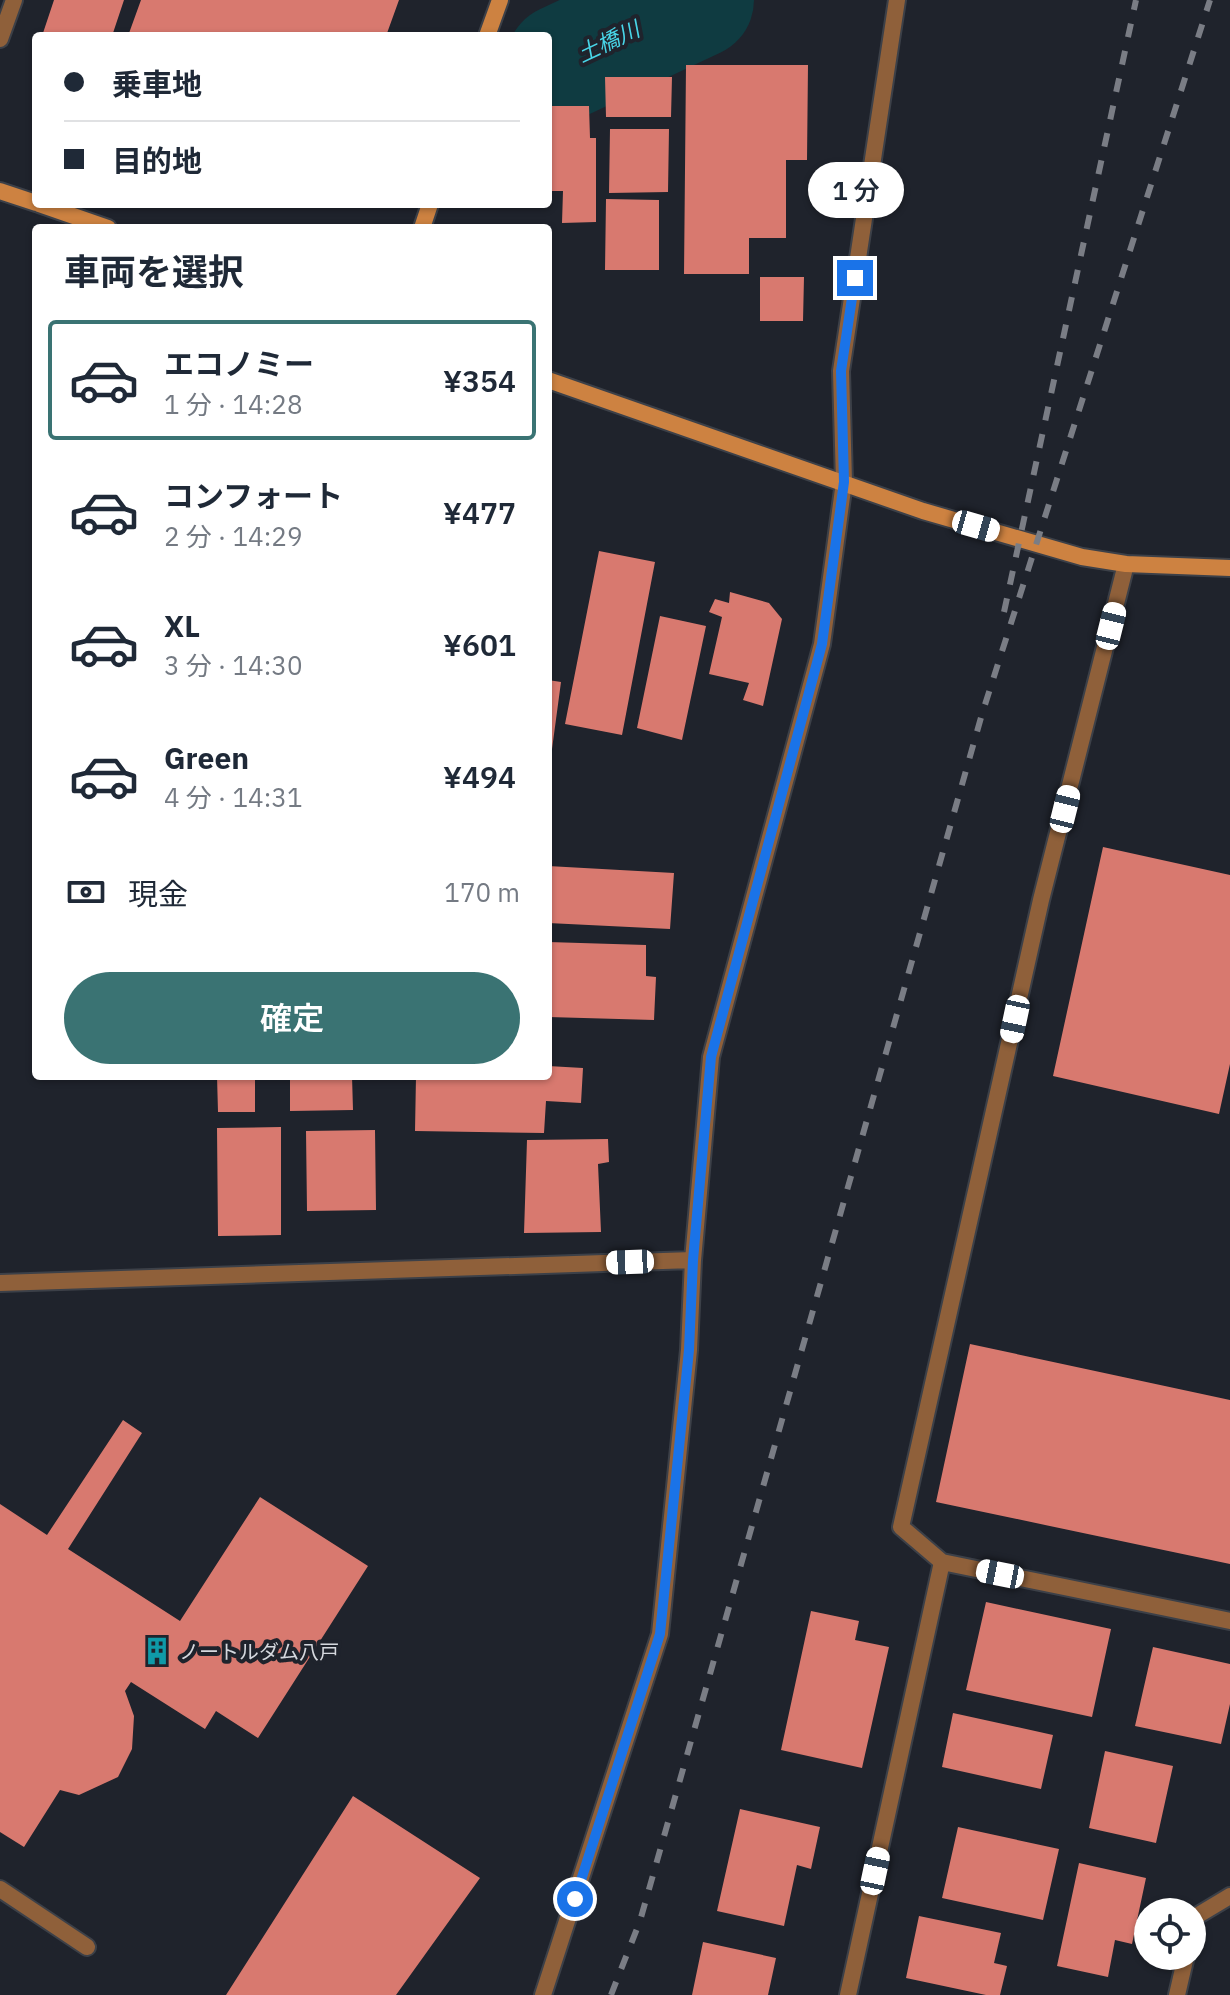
<!DOCTYPE html>
<html lang="ja">
<head>
<meta charset="utf-8">
<style>
	body { margin:0; font-family:"IBM Plex Sans","Noto Sans JP",sans-serif; background:#f6f6f7; color:#1f2937; height:100vh; display:flex; flex-direction:column; font-size:30px; white-space:nowrap }
	* { box-sizing:border-box; margin:0 }
	p { font-size:26px; color:#747a83 }
	.icon { flex:none; width:44px; height:44px; fill:none; stroke:currentColor; stroke-width:2; stroke-linecap:round; stroke-linejoin:round }
	.map { position:relative; flex:1; overflow:hidden }
	.details { position:absolute; left:32px; top:224px; width:520px; height:856px; display:flex; flex-direction:column; background:#fff; border-radius:8px; box-shadow:0 2px 6px #0004 }
	.details>* { flex:none }
	.guide { position:absolute; left:32px; top:32px; width:520px; height:176px; border-radius:8px; box-shadow:0 2px 6px #0004; display:grid; align-content:center; height:176px; padding:0 32px; background:#fff }
	.tools { position:absolute; left:1134px; top:1898px; display:grid; gap:16px }
	.tools a { display:grid; place-items:center; width:72px; height:72px; border-radius:50%; background:#fff; box-shadow:0 2px 6px #0004; font-size:40px }
	.end { position:absolute; width:36px; height:36px; margin:-18px; border:10px solid #1a73e8; background:#fff; box-shadow:0 0 0 4px #fff }
	.from { border-radius:50% }
	.bubble { position:absolute; height:56px; border-radius:28px; background:#fff; box-shadow:0 2px 6px #0004; font-size:26px; font-weight:600; line-height:56px; text-align:center }
	.car { position:absolute; width:24px; height:48px; margin:-24px -12px; border-radius:10px; box-shadow:0 0 6px 2px #0007; background:linear-gradient(#fff 24%,#345 0 40%,#fff 0 76%,#345 0 86%,#fff 0) }
	.guide b { display:flex; align-items:center; gap:28px; height:76px; font-size:30px }
	.guide b+b { border-top:2px solid #e0e1e3 }
	.guide i { width:20px; height:20px; background:#1f2937 }
	ul { padding:0; list-style:none }
	li { display:flex; align-items:center; gap:24px; height:120px; margin:0 16px 12px; padding:0 16px; border:4px solid transparent; border-radius:8px }
	li div { flex:1 }
	li b { display:block; font-size:30px }
	li em { font-style:normal; font-weight:600 }
	li.active { border-color:#3a7373 }
	li>.icon { width:72px; height:72px; stroke-width:1.5 }
	h2 { padding:0 32px; font-size:36px; line-height:96px }
	.pay { display:flex; align-items:center; gap:20px; height:88px; padding:0 32px; font-size:30px }
	.pay p { margin-inline-start:auto }
	.button { display:flex; gap:16px; margin-top:auto; padding:16px 32px }
	.button a { flex:1; height:92px; border-radius:48px; background:#3a7373; color:#fff; font-size:32px; font-weight:600; line-height:92px; text-align:center }
	.map>svg:first-child { display:block }
	.lines { fill:none; stroke-linecap:round; stroke-linejoin:round }
	.river { stroke:#0f3b41; stroke-width:116 }
	.building { fill:#d8796f }
	.lane-casing { stroke:#3c4048; stroke-width:20 }
	.street-casing { stroke:#3c4048; stroke-width:20 }
	.secondary-casing { stroke:#3c4048; stroke-width:20 }
	.lane { stroke:#8f603a; stroke-width:16 }
	.street { stroke:#8f603a; stroke-width:16 }
	.secondary { stroke:#cd8241; stroke-width:16 }
	.rail { stroke:#7a7d85; stroke-width:6; stroke-dasharray:14 14; stroke-linecap:butt }
	.route { stroke:#1a73e8; stroke-width:10 }
	.labels { text-anchor:middle; dominant-baseline:central; stroke-width:8; stroke-linejoin:round; paint-order:stroke }
	.poi-label { font-size:20px; fill:#d5d8de; stroke:#1f232c; text-anchor:start }
	.water-label { font-size:22px; font-style:italic; fill:#48d5e7; stroke:#1f232c }
</style>
</head>
<body>
<div class="map">
<svg width="1230" height="1995" viewBox="0 0 1230 1995">
	<rect width="100%" height="100%" fill="#1f232c"/>
	<g class="lines">
		<path class="river" d="M564,62L696,0"/>
	</g>
	<path class="building" d="M54,0H124L112,36H42Z
		M141,0H399L386,36H128Z
		M686,65H808L807,160H786V238H749V274H684Z
		M605,77H672L671,117H606Z
		M548,106H589L590,138H596V222L562,223L563,191H548Z
		M610,129H669L668,192L609,193Z
		M606,199L659,200V270H605Z
		M760,277H804L803,321H760Z
		M599,551L655,562L622,735L565,724Z
		M730,592L769,603L782,619L763,706L743,700L749,683L709,674L722,617L709,612L715,599L729,603Z
		M660,616L706,626L682,740L637,728Z
		M548,680L561,682L550,764H548Z
		M1103,847L1230,875V1064L1219,1114L1053,1076Z
		M548,866L674,873L670,929L548,923Z
		M548,942L646,945V976L656,977L654,1020L548,1017Z
		M548,1066L583,1068L581,1103L546,1101L544,1133L415,1131L416,1076H548Z
		M217,1076H255V1112H218Z
		M290,1076H352L353,1110L290,1111Z
		M281,1127V1235L218,1236L217,1128Z
		M375,1130L376,1210L307,1211L306,1131Z
		M608,1139L609,1162L598,1164L601,1232L524,1233L527,1140Z
		M970,1344L1230,1400V1564L936,1502Z
		M123,1420L142,1433L68,1549L180,1621L260,1497L368,1566L258,1738L216,1711L205,1729L131,1682L125,1691L134,1716L132,1749L118,1777L79,1795L60,1790L24,1847L0,1832V1504L47,1535Z
		M986,1602L1111,1629L1092,1717L966,1690Z
		M811,1611L859,1621L855,1640L889,1647L862,1768L781,1750Z
		M1153,1647L1230,1664V1704L1221,1744L1135,1726Z
		M953,1713L1053,1735L1041,1789L942,1767Z
		M1105,1751L1173,1766L1156,1843L1089,1828Z
		M353,1796L480,1878L396,1995H226Z
		M740,1809L820,1827L811,1869L797,1865L784,1926L717,1911Z
		M958,1827L1059,1849L1043,1920L942,1898Z
		M1079,1863L1146,1878L1132,1944L1115,1940L1108,1977L1057,1966Z
		M919,1916L1001,1933L994,1963L1007,1966L1000,1995H986L906,1978Z
		M703,1942L776,1958L768,1995H692Z"/>
	<g class="lines">
		<defs>
			<path id="lane" d="M0,1889L87,1947"/>
			<path id="street" d="M0,39L14,0
				M1126,564L1041,900L901,1527L942,1562L1230,1621
				M0,1283L693,1260
				M1192,1930L1195,1917L1230,1896
				M543,1995L660,1634L689,1350L693,1260L711,1057L822,644L844,482L841,371L897,0
				M848,1995L942,1562
				M1177,1995L1186,1956"/>
			<path id="secondary" d="M487,36L500,0
				M0,191L36,203
				M39,204L108,228
				M422,228L430,204
				M548,380L923,511L1082,557L1126,564L1230,568"/>
		</defs>
		<use href="#lane" class="lane-casing"/>
		<use href="#street" class="street-casing"/>
		<use href="#secondary" class="secondary-casing"/>
		<use href="#lane" class="lane"/>
		<use href="#street" class="street"/>
		<use href="#secondary" class="secondary"/>
		<path class="rail" d="M1004,612L1136,0
			M611,1995L640,1921L982,714L1210,0"/>
	</g>
	<g class="lines">
		<path class="route" d="M575,1899L660,1634L689,1350L693,1260L711,1057L822,644L844,482L841,371L855,278"/>
	</g>
	<defs>
		<symbol id="building-bare" viewBox="-9 -9 18 18"><path d="M-4-6H4V6H1V3H-1V6H-4ZM-2.5-4.3h1.7v1.8h-1.7ZM.8-4.3h1.7v1.8H.8ZM-2.5-1h1.7V.8h-1.7ZM.8-1h1.7V.8H.8Z" fill="#0f9aa8" stroke="#1f232c" stroke-width="2.5" paint-order="stroke"/></symbol>
	</defs>
	<g fill-rule="evenodd">
		<use href="#building-bare" x="137" y="1631" width="40" height="40"/>
	</g>
	<g class="labels">
		<g class="poi-label">
			<text x="179" y="1651">ノートルダム八戸</text>
		</g>
		<g class="water-label">
			<text transform="translate(608 41) rotate(-25)">土橋川</text>
		</g>
	</g>
</svg>
<div class="tools">
<a><svg class="icon" aria-label="locate" viewBox="0 0 24 24"><circle cx="12" cy="12" r="6"/><path d="M12 2v4M12 18v4M2 12h4M18 12h4"/></svg></a>
</div>
<i class="end from" style="left:575px;top:1899px"></i>
<i class="end" style="left:855px;top:278px"></i>
<div class="bubble" style="left:808px;top:162px;width:96px">1 分</div>
<i class="car" style="left:976px;top:526px;rotate:106deg"></i>
<i class="car" style="left:1111px;top:626px;rotate:14deg"></i>
<i class="car" style="left:1065px;top:809px;rotate:14deg"></i>
<i class="car" style="left:1015px;top:1019px;rotate:192deg"></i>
<i class="car" style="left:630px;top:1262px;rotate:268deg"></i>
<i class="car" style="left:1000px;top:1574px;rotate:281deg"></i>
<i class="car" style="left:875px;top:1871px;rotate:12deg"></i>
<div class="guide">
<b><i class="from"></i>乗車地</b>
<b><i></i>目的地</b>
</div>
<section class="details">
<h2>車両を選択</h2>
<ul>
<li class="active"><svg class="icon" aria-label="car" viewBox="0 0 24 24"><path d="M5 17H2v-5l4-1 3-4h7l3 4 3 1v5h-3M9 17h6M6 11h13"/><circle cx="7" cy="17" r="2"/><circle cx="17" cy="17" r="2"/></svg><div><b>エコノミー</b><p>1 分 · 14:28</p></div><em>¥354</em></li>
<li><svg class="icon" aria-label="car" viewBox="0 0 24 24"><path d="M5 17H2v-5l4-1 3-4h7l3 4 3 1v5h-3M9 17h6M6 11h13"/><circle cx="7" cy="17" r="2"/><circle cx="17" cy="17" r="2"/></svg><div><b>コンフォート</b><p>2 分 · 14:29</p></div><em>¥477</em></li>
<li><svg class="icon" aria-label="car" viewBox="0 0 24 24"><path d="M5 17H2v-5l4-1 3-4h7l3 4 3 1v5h-3M9 17h6M6 11h13"/><circle cx="7" cy="17" r="2"/><circle cx="17" cy="17" r="2"/></svg><div><b>XL</b><p>3 分 · 14:30</p></div><em>¥601</em></li>
<li><svg class="icon" aria-label="car" viewBox="0 0 24 24"><path d="M5 17H2v-5l4-1 3-4h7l3 4 3 1v5h-3M9 17h6M6 11h13"/><circle cx="7" cy="17" r="2"/><circle cx="17" cy="17" r="2"/></svg><div><b>Green</b><p>4 分 · 14:31</p></div><em>¥494</em></li>
</ul>
<div class="pay"><svg class="icon" aria-label="cash" viewBox="0 0 24 24"><path d="M3 7h18v10H3z"/><circle cx="12" cy="12" r="2"/></svg>現金<p>170 m</p></div>
<div class="button"><a>確定</a></div>
</section>
</div>
</body>
</html>
